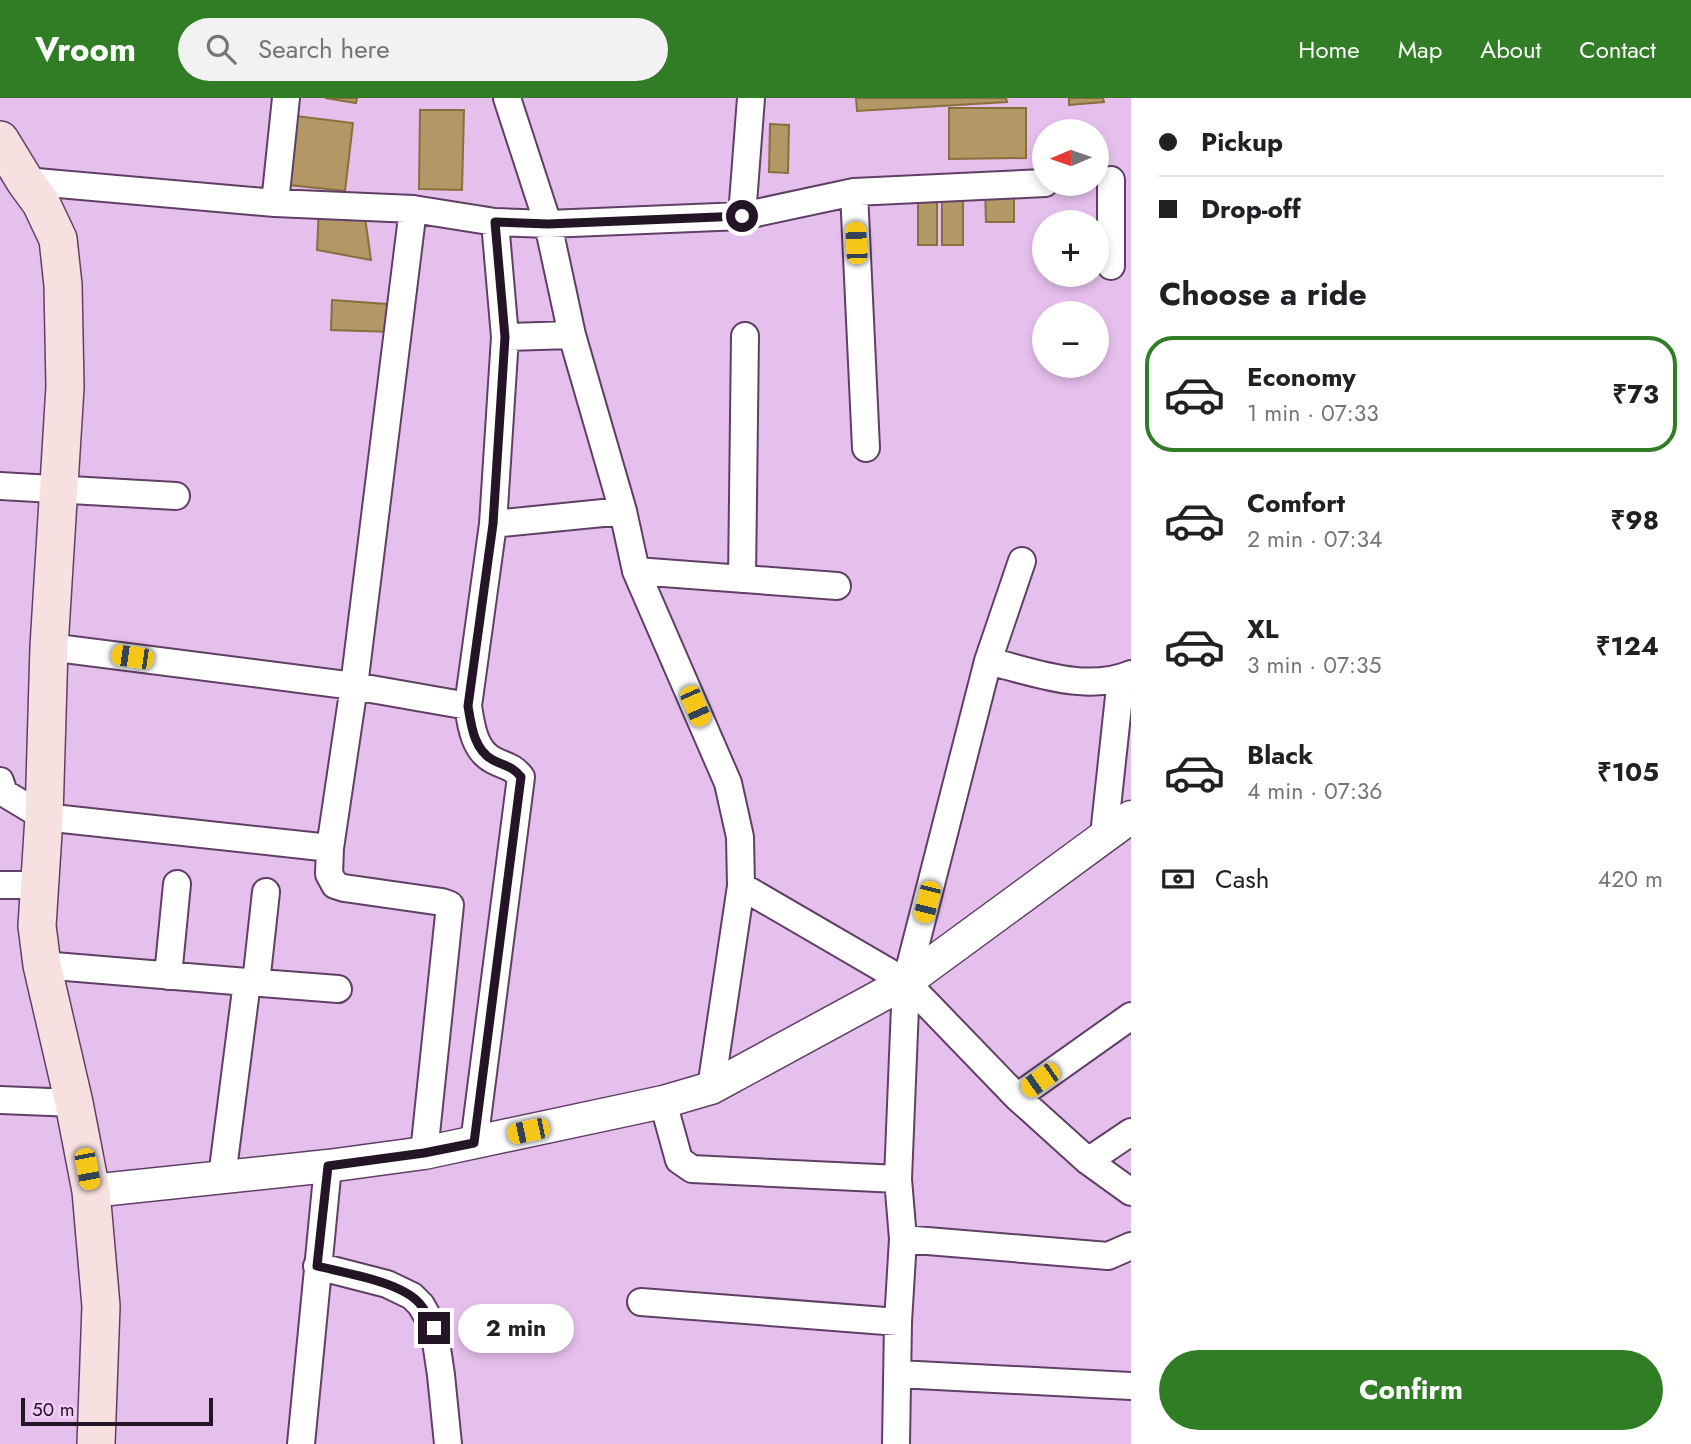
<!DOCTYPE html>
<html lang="en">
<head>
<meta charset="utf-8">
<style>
	body { margin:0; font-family:Jost,sans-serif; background:#f2f2f2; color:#202124; height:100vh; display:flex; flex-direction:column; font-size:26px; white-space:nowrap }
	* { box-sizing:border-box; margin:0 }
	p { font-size:23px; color:#757577 }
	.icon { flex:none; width:38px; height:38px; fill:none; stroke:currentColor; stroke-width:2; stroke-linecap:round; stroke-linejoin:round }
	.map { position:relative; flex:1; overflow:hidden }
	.drawer { display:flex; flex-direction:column; background:#fff; width:560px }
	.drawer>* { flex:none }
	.guide { display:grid; align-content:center; height:154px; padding:0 28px; background:#fff }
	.needle { width:46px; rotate:268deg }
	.buttons { position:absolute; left:1032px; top:21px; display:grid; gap:14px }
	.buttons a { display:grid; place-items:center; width:77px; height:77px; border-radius:50%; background:#fff; box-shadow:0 4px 10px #0003; font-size:35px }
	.scale { position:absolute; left:21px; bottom:18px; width:192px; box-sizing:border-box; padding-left:7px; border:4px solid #231525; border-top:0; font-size:19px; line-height:24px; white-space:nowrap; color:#231525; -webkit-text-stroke:5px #f4cdfa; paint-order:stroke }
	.end { position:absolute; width:32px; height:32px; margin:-16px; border:9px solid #231525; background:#fff; box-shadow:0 0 0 4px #fff }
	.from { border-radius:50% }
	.bubble { position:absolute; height:49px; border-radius:24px; background:#fff; box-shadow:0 4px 10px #0003; font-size:23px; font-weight:700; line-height:49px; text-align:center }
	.car { position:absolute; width:21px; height:42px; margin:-21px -10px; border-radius:9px; box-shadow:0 0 5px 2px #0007; background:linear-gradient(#f5c518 24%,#345 0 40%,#f5c518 0 76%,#345 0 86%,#f5c518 0) }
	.guide b { display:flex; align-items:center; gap:24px; height:66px; font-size:26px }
	.guide b+b { border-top:2px solid #e0e0e0 }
	.guide i { width:18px; height:18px; background:#202124 }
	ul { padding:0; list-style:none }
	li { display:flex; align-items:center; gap:21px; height:116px; margin:0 14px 10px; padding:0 14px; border:4px solid transparent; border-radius:28px }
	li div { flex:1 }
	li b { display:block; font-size:26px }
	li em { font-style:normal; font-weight:700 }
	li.active { border-color:#307d25 }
	li>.icon { width:63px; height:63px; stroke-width:1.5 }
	h2 { padding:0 28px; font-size:32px; line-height:84px }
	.pay { display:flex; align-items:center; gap:18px; height:77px; padding:0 28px; font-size:26px }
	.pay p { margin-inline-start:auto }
	.action { display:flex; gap:14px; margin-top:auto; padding:14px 28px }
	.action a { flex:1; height:80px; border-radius:42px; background:#307d25; color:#fff; font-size:28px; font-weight:700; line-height:80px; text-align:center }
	header { display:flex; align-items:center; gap:42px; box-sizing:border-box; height:98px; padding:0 35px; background:#307d25; color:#fff }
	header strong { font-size:33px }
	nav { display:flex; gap:38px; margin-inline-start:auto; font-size:24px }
	.search { width:490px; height:63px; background:#f2f2f2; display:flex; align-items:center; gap:18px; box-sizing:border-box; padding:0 24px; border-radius:38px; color:#757577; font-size:26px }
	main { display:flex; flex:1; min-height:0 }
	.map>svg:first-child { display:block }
	.building { fill:#b39765; stroke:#896f3e; stroke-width:2 }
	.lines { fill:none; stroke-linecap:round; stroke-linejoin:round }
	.minor-casing { stroke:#603f65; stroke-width:30 }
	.tertiary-casing { stroke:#603f65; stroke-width:35 }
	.secondary-casing { stroke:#603f65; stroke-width:40 }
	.minor { stroke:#fff; stroke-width:26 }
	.tertiary { stroke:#fff; stroke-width:32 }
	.secondary { stroke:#f7e0e0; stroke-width:37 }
	.route { stroke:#231525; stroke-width:9 }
</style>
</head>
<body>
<header>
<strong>Vroom</strong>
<div class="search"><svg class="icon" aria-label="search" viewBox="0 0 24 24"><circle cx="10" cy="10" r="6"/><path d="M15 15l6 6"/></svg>Search here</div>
<nav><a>Home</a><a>Map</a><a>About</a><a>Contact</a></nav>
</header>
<main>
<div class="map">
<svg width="1131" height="1346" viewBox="0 0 1131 1346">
	<rect width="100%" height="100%" fill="#e6c0ed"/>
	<path class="building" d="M325,0H357L356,5Z
		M856,0H1006L1007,4L857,13Z
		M1069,0H1103L1104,4L1069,7Z
		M949,10H1026V60L949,61Z
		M420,12H464L462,92L419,91Z
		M296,18L353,25L345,93L289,87Z
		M770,26L789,27L788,75L769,74Z
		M985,90H1014V124H986Z
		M942,94H963V147H942Z
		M918,95H937V147H918Z
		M319,109L364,112L371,162L317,152Z
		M332,202L387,206L392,234L331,232Z"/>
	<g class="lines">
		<defs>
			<path id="minor" d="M507,0L548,126L572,237L623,413L636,473L728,685L740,739L741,788L711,990
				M25,83L275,105L413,111L495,124L548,126L742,118L751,0
				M854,94L866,350
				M275,105L286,0
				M413,111L354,588L330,750L329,776L335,787L344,790L442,804L450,807L424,1055
				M742,118L854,94L1045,85
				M1111,168V82
				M505,239L572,237
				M0,388L176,398
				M493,426L505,239L495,124
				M636,473L837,488
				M742,481L745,238
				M49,549L354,588L468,608L493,426L623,413
				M988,563C1034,574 1085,595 1131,576
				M468,608C471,627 474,652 493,662C506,669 511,667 521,679L474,1045
				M0,683L4,695L44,719L330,750
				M1104,737L1121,580
				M0,787H39
				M741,788L906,884L1017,999L1088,1063L1131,1094
				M42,867L247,884L222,1079
				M168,878L177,786
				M247,884L338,891
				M256,885L266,794
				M1017,999L1131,918
				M0,1002L74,1005
				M663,1004L679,1062L692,1071L898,1081
				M1088,1063L1131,1034
				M903,1141L1108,1158L1131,1148
				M317,1168L387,1186L412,1198L421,1207L434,1230L441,1277L448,1346
				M641,1204L898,1224
				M898,1276L1131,1288
				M301,1346L328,1068
				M896,1346L898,1224L903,1141L898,1081L906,884L988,563L1022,463"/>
			<path id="tertiary" d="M91,1093L328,1068L424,1055L663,1004L711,990L906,884L1131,719"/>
			<path id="secondary" d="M0,42L25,83L41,105L58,141L63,187L65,289L49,549L44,719L37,828L42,867L74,1005L91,1093L101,1208L96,1346"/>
		</defs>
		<use href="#minor" class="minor-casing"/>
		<use href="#tertiary" class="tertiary-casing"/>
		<use href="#secondary" class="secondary-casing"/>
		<use href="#minor" class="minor"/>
		<use href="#tertiary" class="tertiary"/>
		<use href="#secondary" class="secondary"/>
	</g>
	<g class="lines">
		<path class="route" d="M434,1230C430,1222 426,1213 420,1206C402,1184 345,1175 317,1168L328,1068L424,1055L474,1045L521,679C511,667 506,669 493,662C474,652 471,627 468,608L493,426L505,239L495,124L548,126L742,118"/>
	</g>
</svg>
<div class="buttons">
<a><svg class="needle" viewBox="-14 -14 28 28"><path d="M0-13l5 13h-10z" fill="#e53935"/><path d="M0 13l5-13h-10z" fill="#757577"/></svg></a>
<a>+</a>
<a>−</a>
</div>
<div class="scale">50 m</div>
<i class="end from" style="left:742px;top:118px"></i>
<i class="end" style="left:434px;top:1230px"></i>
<div class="bubble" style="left:458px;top:1206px;width:116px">2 min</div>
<i class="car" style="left:856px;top:145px;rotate:357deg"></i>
<i class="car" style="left:132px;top:559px;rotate:278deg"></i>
<i class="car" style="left:695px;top:608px;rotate:156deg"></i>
<i class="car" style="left:927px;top:804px;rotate:194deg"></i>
<i class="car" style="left:1040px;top:982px;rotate:235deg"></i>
<i class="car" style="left:528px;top:1033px;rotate:258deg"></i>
<i class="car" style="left:87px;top:1071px;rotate:169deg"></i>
</div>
<section class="drawer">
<div class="guide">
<b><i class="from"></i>Pickup</b>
<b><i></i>Drop-off</b>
</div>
<h2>Choose a ride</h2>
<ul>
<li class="active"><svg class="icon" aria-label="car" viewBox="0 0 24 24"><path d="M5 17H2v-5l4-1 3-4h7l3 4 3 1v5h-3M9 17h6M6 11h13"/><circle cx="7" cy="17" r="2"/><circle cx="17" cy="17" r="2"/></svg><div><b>Economy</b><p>1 min · 07:33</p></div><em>₹73</em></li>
<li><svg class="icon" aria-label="car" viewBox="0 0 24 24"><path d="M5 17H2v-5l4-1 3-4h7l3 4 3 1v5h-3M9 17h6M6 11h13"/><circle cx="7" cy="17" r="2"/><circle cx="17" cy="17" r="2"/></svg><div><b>Comfort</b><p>2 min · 07:34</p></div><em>₹98</em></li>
<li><svg class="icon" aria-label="car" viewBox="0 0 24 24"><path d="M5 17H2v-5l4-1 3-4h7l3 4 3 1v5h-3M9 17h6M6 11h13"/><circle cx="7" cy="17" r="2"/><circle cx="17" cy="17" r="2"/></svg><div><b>XL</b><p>3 min · 07:35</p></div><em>₹124</em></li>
<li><svg class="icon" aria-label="car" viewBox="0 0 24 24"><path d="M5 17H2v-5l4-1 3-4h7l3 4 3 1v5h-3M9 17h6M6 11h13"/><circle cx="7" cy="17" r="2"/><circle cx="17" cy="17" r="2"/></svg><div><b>Black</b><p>4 min · 07:36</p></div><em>₹105</em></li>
</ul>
<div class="pay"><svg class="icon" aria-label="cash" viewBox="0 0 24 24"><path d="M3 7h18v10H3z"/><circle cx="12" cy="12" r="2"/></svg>Cash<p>420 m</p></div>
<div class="action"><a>Confirm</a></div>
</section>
</main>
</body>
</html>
